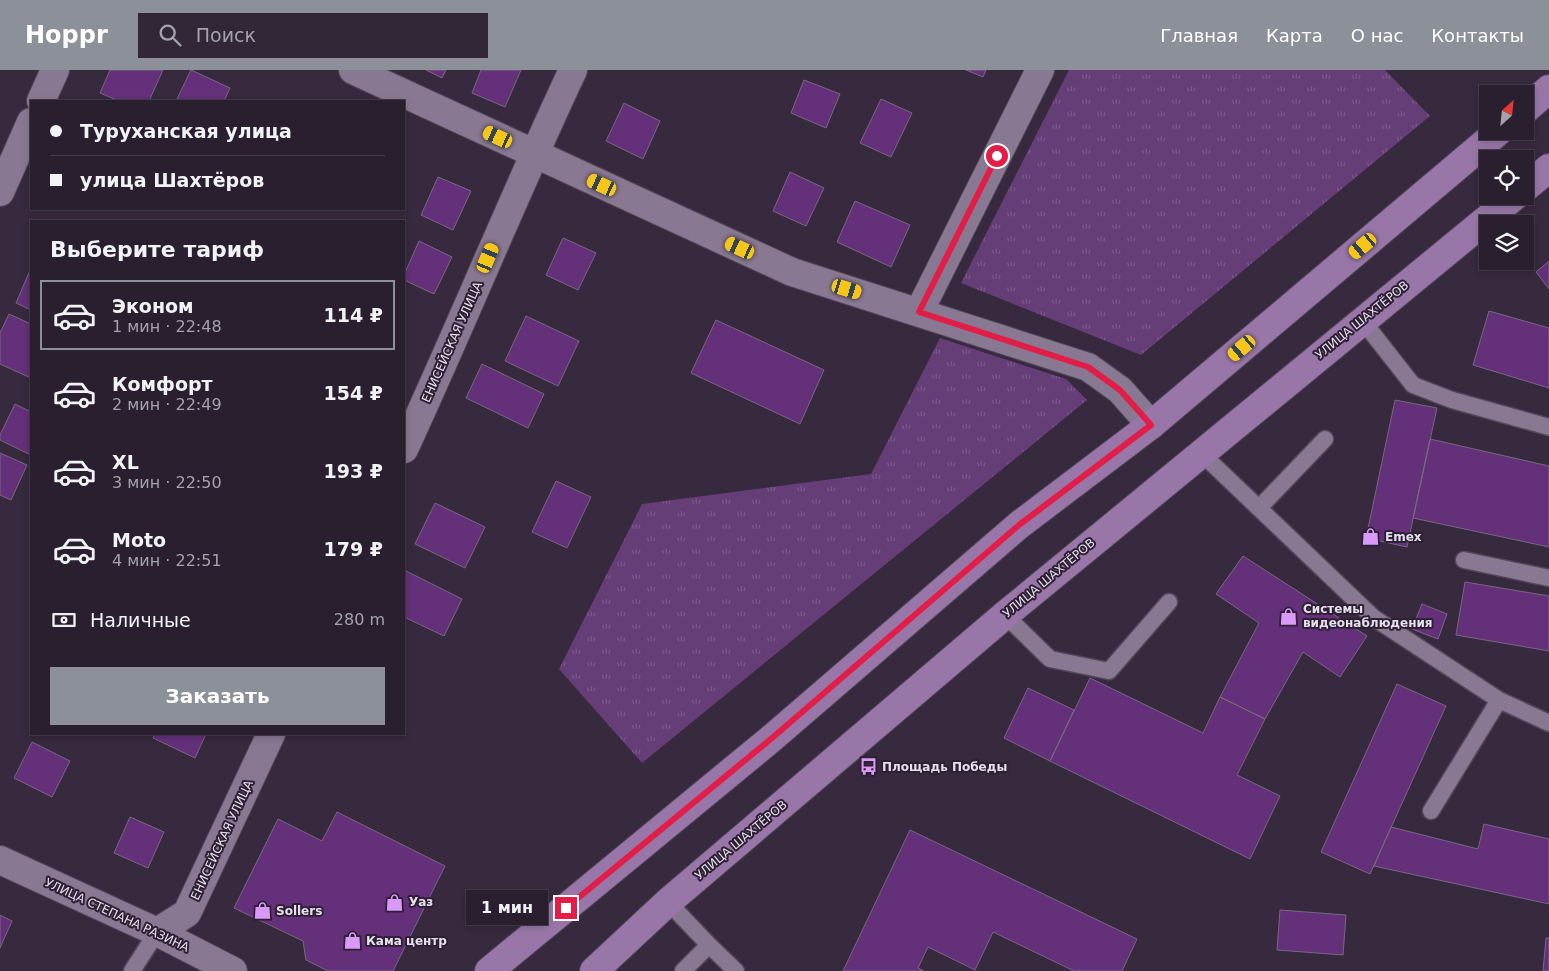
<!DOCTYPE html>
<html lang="ru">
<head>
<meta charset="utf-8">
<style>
	body { margin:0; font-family:"DejaVu Sans",sans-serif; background:#312736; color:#f1f3f6; height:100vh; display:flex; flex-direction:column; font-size:19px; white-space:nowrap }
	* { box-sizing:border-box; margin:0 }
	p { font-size:16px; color:#a5a2aa }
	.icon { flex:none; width:28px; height:28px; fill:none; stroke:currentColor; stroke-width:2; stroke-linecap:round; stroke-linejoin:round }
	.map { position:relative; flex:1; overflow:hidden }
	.details { position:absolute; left:30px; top:150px; width:375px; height:515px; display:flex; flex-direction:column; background:#291f2e; border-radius:0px; box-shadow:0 2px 8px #0003,0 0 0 1px #453d4a }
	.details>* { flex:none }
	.hud { position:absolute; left:30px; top:30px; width:375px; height:110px; border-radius:0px; box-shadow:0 2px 8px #0003,0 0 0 1px #453d4a; display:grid; align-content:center; height:110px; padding:0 20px; background:#291f2e }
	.needle { width:32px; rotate:27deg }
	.buttons { position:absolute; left:1479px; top:15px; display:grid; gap:10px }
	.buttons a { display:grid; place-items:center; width:55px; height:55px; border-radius:0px; background:#291f2e; box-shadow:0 2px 8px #0003,0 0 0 1px #453d4a; font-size:25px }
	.end { position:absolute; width:22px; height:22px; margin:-11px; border:6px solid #e11d48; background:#fff; box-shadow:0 0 0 2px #fff }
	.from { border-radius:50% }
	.bubble { position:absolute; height:35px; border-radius:0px; background:#291f2e; box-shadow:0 2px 8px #0003,0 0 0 1px #453d4a; font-size:16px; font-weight:600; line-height:35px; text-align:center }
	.car { position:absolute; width:15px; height:30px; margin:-15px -8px; border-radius:6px; box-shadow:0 0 4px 1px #0007; background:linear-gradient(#f5c518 24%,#345 0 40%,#f5c518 0 76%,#345 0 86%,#f5c518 0) }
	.hud b { display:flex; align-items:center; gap:18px; height:48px; font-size:19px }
	.hud b+b { border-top:1px solid #453d4a }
	.hud i { width:12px; height:12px; background:#f1f3f6 }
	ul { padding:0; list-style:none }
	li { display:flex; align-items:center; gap:15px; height:70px; margin:0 10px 8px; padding:0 10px; border:2px solid transparent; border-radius:0px }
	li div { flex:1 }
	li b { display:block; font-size:19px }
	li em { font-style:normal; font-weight:600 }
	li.active { border-color:#8c9099 }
	li>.icon { width:45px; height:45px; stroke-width:1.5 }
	h2 { padding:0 20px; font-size:22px; line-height:60px }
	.pay { display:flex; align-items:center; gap:12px; height:55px; padding:0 20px; font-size:19px }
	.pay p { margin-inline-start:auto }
	.cta { display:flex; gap:10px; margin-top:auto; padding:10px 20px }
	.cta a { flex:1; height:58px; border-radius:0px; background:#8c9099; color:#fff; font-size:20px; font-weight:600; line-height:58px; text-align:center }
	header { display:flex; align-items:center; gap:30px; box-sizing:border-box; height:70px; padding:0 25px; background:#8c9099; color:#fff }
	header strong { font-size:24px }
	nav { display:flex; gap:28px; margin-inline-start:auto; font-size:18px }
	.search { width:350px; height:45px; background:#312736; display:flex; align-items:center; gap:12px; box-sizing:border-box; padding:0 18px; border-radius:0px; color:#a5a2aa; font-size:19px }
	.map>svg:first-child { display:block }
	.grass { fill:url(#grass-tufts) }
	.building { fill:#64307a; stroke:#786881 }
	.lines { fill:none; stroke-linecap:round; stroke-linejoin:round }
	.service-casing { stroke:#534759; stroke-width:19 }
	.minor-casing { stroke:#534759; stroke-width:30 }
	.primary-casing { stroke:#534759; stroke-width:30 }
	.service { stroke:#897891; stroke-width:16 }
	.minor { stroke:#897891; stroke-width:28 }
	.primary { stroke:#9877a8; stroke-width:28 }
	.route { stroke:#e11d48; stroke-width:6 }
	.labels { text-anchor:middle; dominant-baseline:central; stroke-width:4; stroke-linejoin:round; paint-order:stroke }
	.street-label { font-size:12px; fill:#e8dfed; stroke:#2d1f34 }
	.poi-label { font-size:12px; font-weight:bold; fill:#e8dfed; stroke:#2d1f34; text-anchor:start }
</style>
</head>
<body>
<header>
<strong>Hoppr</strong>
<div class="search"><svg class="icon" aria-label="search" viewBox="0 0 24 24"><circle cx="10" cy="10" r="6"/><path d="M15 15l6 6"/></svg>Поиск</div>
<nav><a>Главная</a><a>Карта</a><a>О нас</a><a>Контакты</a></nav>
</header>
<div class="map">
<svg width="1549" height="901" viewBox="0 0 1549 901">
	<defs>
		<pattern id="grass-tufts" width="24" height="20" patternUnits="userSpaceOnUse" patternTransform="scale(1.25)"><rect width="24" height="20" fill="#653d77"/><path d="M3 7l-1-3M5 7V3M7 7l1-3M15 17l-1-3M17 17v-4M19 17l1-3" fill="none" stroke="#7b598b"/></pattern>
	</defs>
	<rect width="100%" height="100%" fill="#37293e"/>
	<path class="grass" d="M1069,0H1385L1430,46L1141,285L961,213Z
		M940,268L1066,309L1087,330L642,693L559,599L642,434L871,404Z"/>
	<path class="building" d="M110,0H163L149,31H119L100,23Z
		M191,0L230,18L224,31H176Z
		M426,0H446L442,8Z
		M481,0H521L505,37L472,23Z
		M966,0H986L983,7Z
		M804,10L840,24L826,58L791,43Z
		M881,29L912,43L891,87L860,73Z
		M624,33L660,51L643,89L606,71Z
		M790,102L824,118L806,156L773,141Z
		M438,107L471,121L453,160L421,145Z
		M855,131L910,155L891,197L837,172Z
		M563,168L596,183L578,220L546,205Z
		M419,171L452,187L434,224L404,210V205Z
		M1549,191V219L1536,202Z
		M31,198V240L16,233Z
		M1489,241L1549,258V318L1473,295Z
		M9,244L31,254V308L0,294V263Z
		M526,246L579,271L558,316L505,291Z
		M716,250L824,300L800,354L691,303Z
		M482,294L544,324L528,358L466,328Z
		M1395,330L1437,338L1407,477L1366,468Z
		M15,334L31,342V385L0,370V365Z
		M1430,369L1549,396V477L1413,448Z
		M0,383L27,395L11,430L0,425Z
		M556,411L591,427L567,478L532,462Z
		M435,433L485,457L465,498L415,474Z
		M1243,486L1367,566L1340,607L1303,582L1265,649L1220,627L1259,553L1216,524Z
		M404,500L462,529L444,566L404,547Z
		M1465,512L1549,526V581L1456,565Z
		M1422,534L1447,544L1438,569L1412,559Z
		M1090,608L1203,663L1220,627L1265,649L1237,705L1280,726L1250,789L1050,691Z
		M1397,614L1446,636L1370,804L1321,782Z
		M1028,618L1074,640L1050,691L1004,668Z
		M155,664H206L195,688L153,668Z
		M32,672L70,691L52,727L14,708Z
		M337,742L445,796L393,901H328L306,890L303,871L234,838L278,749L322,771Z
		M130,747L164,762L148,798L114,783Z
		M1484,754L1549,769V834L1374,796L1391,757L1478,779Z
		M910,760L1137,869L1122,901H1074L993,862L975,900L928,877L918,898L924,901H843Z
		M1280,840L1346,845L1343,885L1277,880Z
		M0,845L12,851L0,878Z
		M1546,868H1549V901H1543Z"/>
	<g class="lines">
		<defs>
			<path id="service" d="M1362,250L1413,315L1452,330L1549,357
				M1201,383L1374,548L1499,630L1549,653
				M1259,438L1325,369
				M1464,490L1549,508
				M1005,545L1050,589L1109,601L1169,532
				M1431,741L1499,630
				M668,832L709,875L683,901
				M709,875L736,901
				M132,901L157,862"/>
			<path id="minor" d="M353,0L792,202L1088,297L1120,320L1151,355
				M41,31L55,0
				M0,122L31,52
				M919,242L1040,0
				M404,379C462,254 514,125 573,0
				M0,790L157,862L233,901
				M157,862L187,843L271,664"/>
			<path id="primary" d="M1525,40L1549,19
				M1525,118L1549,98
				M489,901L772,668L1019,455L1151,355L1499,61
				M594,901L668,832L1005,545L1515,126"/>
		</defs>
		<use href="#service" class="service-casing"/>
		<use href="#minor" class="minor-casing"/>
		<use href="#primary" class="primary-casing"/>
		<use href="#service" class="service"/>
		<use href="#minor" class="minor"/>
		<use href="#primary" class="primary"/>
	</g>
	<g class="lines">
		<path class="route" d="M566,838L772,668L1019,455L1151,355L1120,320L1088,297L919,242L997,86"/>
	</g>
	<defs>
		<symbol id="shop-bare" viewBox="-9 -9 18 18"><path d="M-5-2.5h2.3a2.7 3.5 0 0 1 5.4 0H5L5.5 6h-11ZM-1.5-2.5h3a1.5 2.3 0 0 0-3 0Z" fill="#d99af7" stroke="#2d1f34" stroke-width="2.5" paint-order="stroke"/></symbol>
		<symbol id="bus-bare" viewBox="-9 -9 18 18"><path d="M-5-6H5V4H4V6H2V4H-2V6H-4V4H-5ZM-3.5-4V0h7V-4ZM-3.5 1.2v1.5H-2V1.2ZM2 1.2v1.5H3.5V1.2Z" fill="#d99af7" stroke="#2d1f34" stroke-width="2.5" paint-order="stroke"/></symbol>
	</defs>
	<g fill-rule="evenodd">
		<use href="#shop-bare" x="1358" y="454" width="25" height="25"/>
		<use href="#shop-bare" x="1276" y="534" width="25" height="25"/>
		<use href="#bus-bare" x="856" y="684" width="25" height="25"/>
		<use href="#shop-bare" x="382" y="820" width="25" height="25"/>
		<use href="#shop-bare" x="250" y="828" width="25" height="25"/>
		<use href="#shop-bare" x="340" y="858" width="25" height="25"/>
	</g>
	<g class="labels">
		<g class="street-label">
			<text transform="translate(1362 250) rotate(-39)">УЛИЦА ШАХТЁРОВ</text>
			<text transform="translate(452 272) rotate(-66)">ЕНИСЕЙСКАЯ УЛИЦА</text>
			<text transform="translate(1049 508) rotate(-40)">УЛИЦА ШАХТЁРОВ</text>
			<text transform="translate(222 770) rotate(-65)">ЕНИСЕЙСКАЯ УЛИЦА</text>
			<text transform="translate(741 770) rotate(-40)">УЛИЦА ШАХТЁРОВ</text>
			<text transform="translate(117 845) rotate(25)">УЛИЦА СТЕПАНА РАЗИНА</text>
		</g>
		<g class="poi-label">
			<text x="1385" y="467">Emex</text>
			<text x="1303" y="539">Системы<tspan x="1303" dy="14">видеонаблюдения</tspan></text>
			<text x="882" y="697">Площадь Победы</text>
			<text x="409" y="832">Уаз</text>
			<text x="276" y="841">Sollers</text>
			<text x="366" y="871">Кама центр</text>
		</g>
	</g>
</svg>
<div class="buttons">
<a><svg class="needle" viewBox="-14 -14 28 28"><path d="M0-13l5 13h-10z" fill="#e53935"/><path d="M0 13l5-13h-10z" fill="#a5a2aa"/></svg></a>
<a><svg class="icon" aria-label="locate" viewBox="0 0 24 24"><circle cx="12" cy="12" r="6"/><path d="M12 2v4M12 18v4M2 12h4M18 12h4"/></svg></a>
<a><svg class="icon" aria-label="layers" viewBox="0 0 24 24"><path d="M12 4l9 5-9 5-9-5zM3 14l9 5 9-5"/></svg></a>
</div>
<i class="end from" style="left:997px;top:86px"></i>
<i class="end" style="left:566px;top:838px"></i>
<div class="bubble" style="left:466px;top:820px;width:82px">1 мин</div>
<i class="car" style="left:498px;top:67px;rotate:295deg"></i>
<i class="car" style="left:602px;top:115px;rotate:295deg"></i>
<i class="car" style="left:1363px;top:176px;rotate:230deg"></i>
<i class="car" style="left:740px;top:178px;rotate:295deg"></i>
<i class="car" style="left:488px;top:188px;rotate:23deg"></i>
<i class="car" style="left:847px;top:219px;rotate:107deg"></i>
<i class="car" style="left:1242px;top:278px;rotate:230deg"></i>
<div class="hud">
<b><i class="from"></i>Туруханская улица</b>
<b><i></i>улица Шахтёров</b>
</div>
<section class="details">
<h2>Выберите тариф</h2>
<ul>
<li class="active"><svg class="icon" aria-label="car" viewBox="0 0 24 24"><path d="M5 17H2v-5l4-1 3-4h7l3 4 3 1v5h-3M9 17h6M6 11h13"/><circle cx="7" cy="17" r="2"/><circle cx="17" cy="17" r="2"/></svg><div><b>Эконом</b><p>1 мин · 22:48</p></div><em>114 ₽</em></li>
<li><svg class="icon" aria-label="car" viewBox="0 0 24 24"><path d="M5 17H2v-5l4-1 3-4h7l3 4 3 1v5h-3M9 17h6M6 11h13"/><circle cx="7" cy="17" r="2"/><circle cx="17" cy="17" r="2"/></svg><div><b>Комфорт</b><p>2 мин · 22:49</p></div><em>154 ₽</em></li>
<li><svg class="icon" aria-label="car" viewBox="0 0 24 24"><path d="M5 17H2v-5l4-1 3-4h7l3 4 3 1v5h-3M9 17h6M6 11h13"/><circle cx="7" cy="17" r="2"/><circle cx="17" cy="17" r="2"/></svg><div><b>XL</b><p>3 мин · 22:50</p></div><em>193 ₽</em></li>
<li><svg class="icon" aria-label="car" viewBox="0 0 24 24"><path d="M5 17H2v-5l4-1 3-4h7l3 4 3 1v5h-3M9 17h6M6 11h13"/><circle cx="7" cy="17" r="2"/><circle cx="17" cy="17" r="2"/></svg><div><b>Moto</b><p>4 мин · 22:51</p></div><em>179 ₽</em></li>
</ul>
<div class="pay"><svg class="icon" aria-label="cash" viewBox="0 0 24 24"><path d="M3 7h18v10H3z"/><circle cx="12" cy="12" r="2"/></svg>Наличные<p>280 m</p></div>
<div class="cta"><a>Заказать</a></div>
</section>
</div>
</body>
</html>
